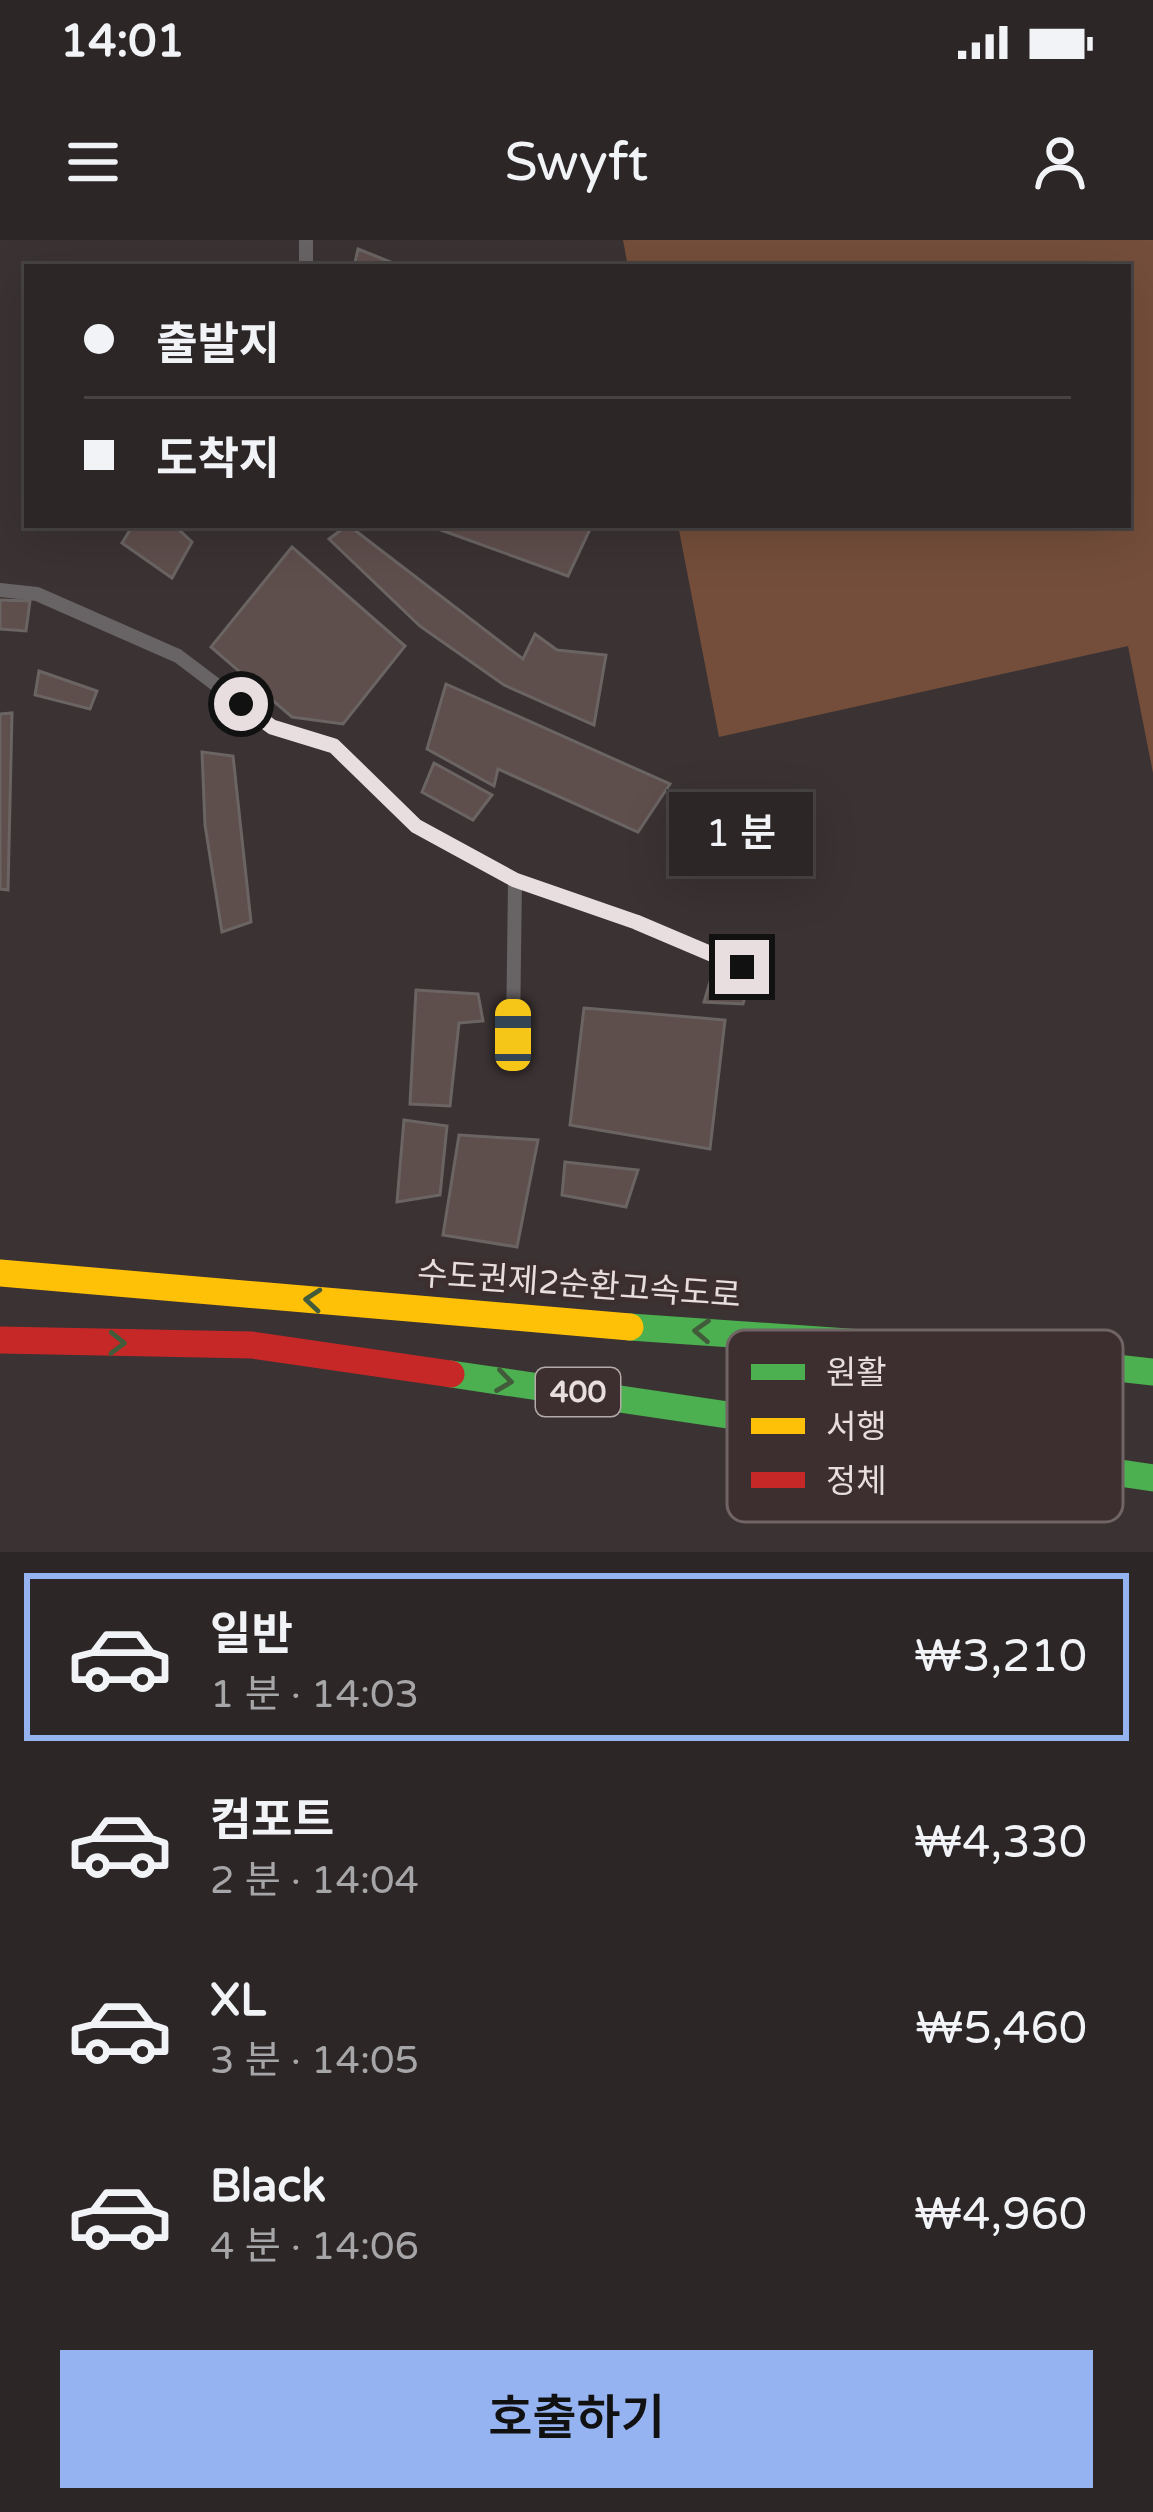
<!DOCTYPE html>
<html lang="ko">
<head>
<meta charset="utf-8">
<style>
	body { margin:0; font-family:"Varela Round","Noto Sans KR",sans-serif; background:#383232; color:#f1f3f6; height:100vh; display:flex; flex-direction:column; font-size:45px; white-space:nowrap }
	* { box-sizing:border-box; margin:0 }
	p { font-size:39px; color:#a6a5a7 }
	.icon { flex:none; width:66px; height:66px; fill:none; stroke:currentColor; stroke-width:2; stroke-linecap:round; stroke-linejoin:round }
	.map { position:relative; height:1312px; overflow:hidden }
	.details { display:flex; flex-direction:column; background:#2c2626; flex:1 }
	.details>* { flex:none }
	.banner { position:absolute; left:24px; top:24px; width:1107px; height:264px; border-radius:0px; box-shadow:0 12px 48px #0002,0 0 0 3px #484343; display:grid; align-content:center; height:264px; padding:0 60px; background:#2c2626 }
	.end { position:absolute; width:54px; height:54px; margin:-27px; border:15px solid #e8dedf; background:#111; box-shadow:0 0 0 6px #111 }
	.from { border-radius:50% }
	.bubble { position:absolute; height:84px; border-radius:0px; background:#2c2626; box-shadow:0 12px 48px #0002,0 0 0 3px #484343; font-size:39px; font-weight:600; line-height:84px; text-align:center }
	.car { position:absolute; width:36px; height:72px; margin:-36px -18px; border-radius:15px; box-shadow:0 0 9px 3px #0007; background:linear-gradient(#f5c518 24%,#345 0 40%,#f5c518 0 76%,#345 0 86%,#f5c518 0) }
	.banner b { display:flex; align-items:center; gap:42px; height:114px; font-size:45px }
	.banner b+b { border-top:3px solid #484343 }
	.banner i { width:30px; height:30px; background:#f1f3f6 }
	ul { padding:21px 0 0; list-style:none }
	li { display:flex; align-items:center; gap:36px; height:168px; margin:0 24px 18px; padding:0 36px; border:6px solid transparent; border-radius:0px }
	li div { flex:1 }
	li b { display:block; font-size:45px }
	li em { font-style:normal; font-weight:600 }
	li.on { border-color:#95b2f1 }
	li>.icon { width:108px; height:108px; stroke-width:1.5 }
	.primary-button { display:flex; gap:24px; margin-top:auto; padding:24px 60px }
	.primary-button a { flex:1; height:138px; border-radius:0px; background:#95b2f1; color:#111; font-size:48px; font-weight:600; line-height:138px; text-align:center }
	.status { display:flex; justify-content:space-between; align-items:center; height:84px; padding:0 60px; background:#2c2626; direction:ltr }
	.status svg { height:33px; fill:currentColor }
	header { display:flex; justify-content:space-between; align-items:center; height:156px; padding:0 60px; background:#2c2626; font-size:54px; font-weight:600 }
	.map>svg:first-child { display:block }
	.green { fill:#744e3a }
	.building { fill:#5e4e4c; stroke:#6a6463; stroke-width:3 }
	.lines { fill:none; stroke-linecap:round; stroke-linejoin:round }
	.lane { stroke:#686364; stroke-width:14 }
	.fast { stroke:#4caf50; stroke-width:27 }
	.slow { stroke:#ffc107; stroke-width:27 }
	.jam { stroke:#c62828; stroke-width:27 }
	.oneway { stroke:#425c3b }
	.route { stroke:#e8dedf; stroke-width:15 }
	.labels { text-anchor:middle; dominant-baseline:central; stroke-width:9; stroke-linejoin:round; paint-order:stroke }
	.shield { fill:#3d2f30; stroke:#b5aaaa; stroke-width:3 }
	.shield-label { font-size:30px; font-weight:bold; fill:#e8dedf }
	.street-label { font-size:33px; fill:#e8dedf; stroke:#3d2f30 }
	.key { fill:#3d2f30; stroke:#706465; stroke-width:3 }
	.key-label { font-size:33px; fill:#e8dedf }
</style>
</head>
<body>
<div class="status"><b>14:01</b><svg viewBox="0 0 49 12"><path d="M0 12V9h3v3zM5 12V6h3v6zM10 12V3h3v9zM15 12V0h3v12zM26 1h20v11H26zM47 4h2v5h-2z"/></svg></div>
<header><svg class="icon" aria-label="menu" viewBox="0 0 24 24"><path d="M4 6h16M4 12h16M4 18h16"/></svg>Swyft<svg class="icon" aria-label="person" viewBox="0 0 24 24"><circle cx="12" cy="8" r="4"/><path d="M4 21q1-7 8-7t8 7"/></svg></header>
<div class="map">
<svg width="1153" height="1312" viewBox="0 0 1153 1312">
	<rect width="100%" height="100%" fill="#3a3233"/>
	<path class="green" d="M623,0H1153V533L1128,406L719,497L678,285H1128V27H628Z"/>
	<path class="building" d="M358,9L403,27H354Z
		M174,285L192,302L172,338L122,303L133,285Z
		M348,285L523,419L535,394L557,410L606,415L594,485L504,445L420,386L329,299Z
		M427,285H592L568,336Z
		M292,307L405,406L343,484L292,477L211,407Z
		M0,360L30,361L26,391L0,389Z
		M39,431L97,451L90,469L35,455Z
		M446,444L670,544L638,592L498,529L494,546L427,509Z
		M12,473L8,650L0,649V474Z
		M202,512L233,516L251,682L222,692L205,585Z
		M434,523L492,555L473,580L422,552Z
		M713,732L750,737L743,764L704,762Z
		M416,750L478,754L483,781L459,783L450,866L410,864Z
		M584,768L725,780L710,909L570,885Z
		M404,880L447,886L440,955L397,962Z
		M459,895L538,900L517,1007L443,995Z
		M565,922L638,930L626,967L562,955Z"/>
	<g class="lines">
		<path class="lane" d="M306,0V27
			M0,350L37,354L178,416L272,487L334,506L416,586L515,640L513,795
			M515,640L636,682L742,727"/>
		<path class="fast" d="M630,1087L949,1109L1153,1132
			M451,1134L1153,1238"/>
		<path class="slow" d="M0,1033L630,1087"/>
		<path class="jam" d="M0,1100L252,1105L451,1134"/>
	</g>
	<defs><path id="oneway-chevron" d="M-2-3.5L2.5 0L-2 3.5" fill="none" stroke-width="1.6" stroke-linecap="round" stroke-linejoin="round" transform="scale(3)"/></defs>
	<g class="oneway">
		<use href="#oneway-chevron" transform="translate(313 1060) rotate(-175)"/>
		<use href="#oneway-chevron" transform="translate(702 1091) rotate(-177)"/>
		<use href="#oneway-chevron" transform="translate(117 1103) rotate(1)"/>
		<use href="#oneway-chevron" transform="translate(504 1141) rotate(8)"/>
	</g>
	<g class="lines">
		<path class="route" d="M241,464L272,487L334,506L416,586L515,640L636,682L742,727"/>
	</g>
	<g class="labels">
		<rect class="shield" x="536" y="1128" width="84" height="48" rx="9"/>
		<g class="shield-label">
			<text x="578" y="1152">400</text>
		</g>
		<g class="street-label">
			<text transform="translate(579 1045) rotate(4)">수도권제2순환고속도로</text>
		</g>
	</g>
	<rect x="727" y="1090" width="396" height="192" rx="18" class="key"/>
	<rect x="751" y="1124" width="54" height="16" fill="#4caf50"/>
	<rect x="751" y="1178" width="54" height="16" fill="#ffc107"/>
	<rect x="751" y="1232" width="54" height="16" fill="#c62828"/>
	<g class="key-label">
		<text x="826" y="1144">원활</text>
		<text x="826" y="1198">서행</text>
		<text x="826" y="1252">정체</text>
	</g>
</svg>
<i class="end from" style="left:241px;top:464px"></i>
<i class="end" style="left:742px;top:727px"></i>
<div class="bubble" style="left:669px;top:552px;width:144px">1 분</div>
<i class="car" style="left:513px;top:795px;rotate:0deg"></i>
<div class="banner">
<b><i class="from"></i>출발지</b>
<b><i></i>도착지</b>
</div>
</div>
<section class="details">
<ul>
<li class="on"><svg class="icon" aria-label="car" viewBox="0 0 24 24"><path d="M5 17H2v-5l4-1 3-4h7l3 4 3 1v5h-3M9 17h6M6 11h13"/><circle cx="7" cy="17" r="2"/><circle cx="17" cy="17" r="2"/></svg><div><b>일반</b><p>1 분 · 14:03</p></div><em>₩3,210</em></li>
<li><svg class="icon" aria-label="car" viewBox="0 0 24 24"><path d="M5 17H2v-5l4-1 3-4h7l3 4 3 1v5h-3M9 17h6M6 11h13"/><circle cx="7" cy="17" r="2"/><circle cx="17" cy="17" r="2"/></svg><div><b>컴포트</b><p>2 분 · 14:04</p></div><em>₩4,330</em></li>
<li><svg class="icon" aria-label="car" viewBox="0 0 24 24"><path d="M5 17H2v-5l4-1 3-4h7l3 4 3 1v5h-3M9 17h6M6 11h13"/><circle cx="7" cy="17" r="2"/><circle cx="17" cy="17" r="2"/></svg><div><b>XL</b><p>3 분 · 14:05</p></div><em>₩5,460</em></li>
<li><svg class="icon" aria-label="car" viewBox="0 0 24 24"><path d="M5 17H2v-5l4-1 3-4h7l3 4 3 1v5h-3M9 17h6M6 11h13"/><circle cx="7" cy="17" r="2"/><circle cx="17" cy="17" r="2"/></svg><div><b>Black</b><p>4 분 · 14:06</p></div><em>₩4,960</em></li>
</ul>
<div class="primary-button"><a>호출하기</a></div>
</section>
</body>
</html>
